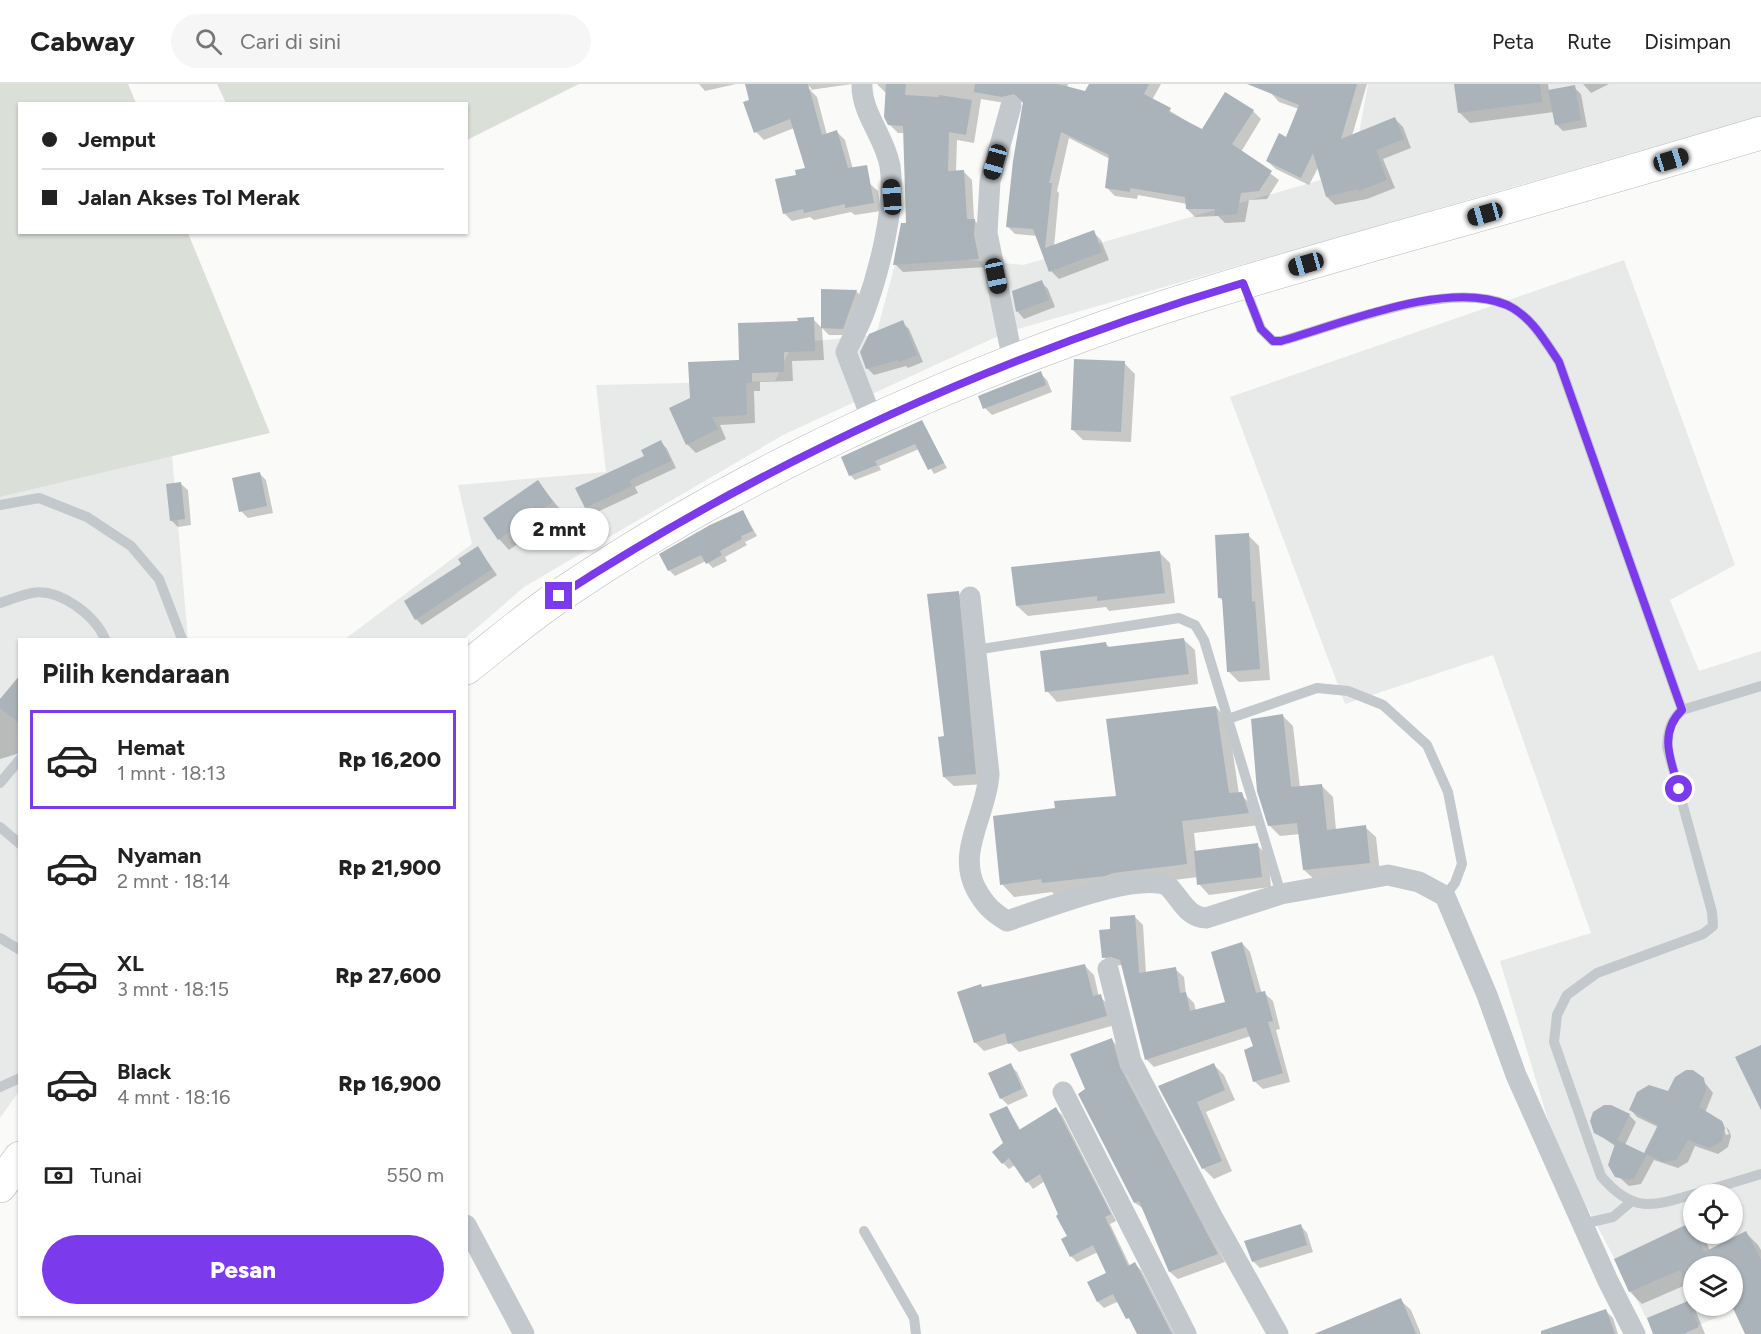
<!DOCTYPE html>
<html lang="id">
<head>
<meta charset="utf-8">
<style>
	body { margin:0; font-family:Figtree,sans-serif; background:#f6f6f6; color:#222; height:100vh; display:flex; flex-direction:column; font-size:22px; white-space:nowrap }
	* { box-sizing:border-box; margin:0 }
	p { font-size:20px; color:#767676 }
	.icon { flex:none; width:33px; height:33px; fill:none; stroke:currentColor; stroke-width:2; stroke-linecap:round; stroke-linejoin:round }
	.map { position:relative; flex:1; overflow:hidden }
	.drawer { position:absolute; left:18px; top:554px; width:450px; height:678px; display:flex; flex-direction:column; background:#fff; border-radius:0px; box-shadow:0 2px 4px #0004 }
	.drawer>* { flex:none }
	.banner { position:absolute; left:18px; top:18px; width:450px; height:132px; border-radius:0px; box-shadow:0 2px 4px #0004; display:grid; align-content:center; height:132px; padding:0 24px; background:#fff }
	.buttons { position:absolute; left:1683px; top:1100px; display:grid; gap:12px }
	.buttons a { display:grid; place-items:center; width:60px; height:60px; border-radius:50%; background:#fff; box-shadow:0 2px 4px #0004; font-size:30px }
	.end { position:absolute; width:27px; height:27px; margin:-14px; border:8px solid #7c3aed; background:#fff; box-shadow:0 0 0 3px #fff }
	.from { border-radius:50% }
	.bubble { position:absolute; height:42px; border-radius:21px; background:#fff; box-shadow:0 2px 4px #0004; font-size:20px; font-weight:800; line-height:42px; text-align:center }
	.car { position:absolute; width:18px; height:36px; margin:-18px -9px; border-radius:8px; box-shadow:0 0 4px 2px #0007; background:linear-gradient(#222 24%,#8ab4d8 0 40%,#222 0 76%,#8ab4d8 0 86%,#222 0) }
	.banner b { display:flex; align-items:center; gap:21px; height:57px; font-size:22px }
	.banner b+b { border-top:2px solid #e0e0e0 }
	.banner i { width:15px; height:15px; background:#222 }
	ul { padding:0; list-style:none }
	li { display:flex; align-items:center; gap:18px; height:99px; margin:0 12px 9px; padding:0 12px; border:3px solid transparent; border-radius:0px }
	li div { flex:1 }
	li b { display:block; font-size:22px }
	li em { font-style:normal; font-weight:800 }
	li.active { border-color:#7c3aed }
	li>.icon { width:54px; height:54px; stroke-width:1.5 }
	h2 { padding:0 24px; font-size:27px; line-height:72px }
	.pay { display:flex; align-items:center; gap:15px; height:66px; padding:0 24px; font-size:22px }
	.pay p { margin-inline-start:auto }
	.action { display:flex; gap:12px; margin-top:auto; padding:12px 24px }
	.action a { flex:1; height:69px; border-radius:36px; background:#7c3aed; color:#fff; font-size:24px; font-weight:800; line-height:69px; text-align:center }
	header { display:flex; align-items:center; gap:36px; box-sizing:border-box; height:84px; padding:0 30px; background:#fff; border-bottom:2px solid #e0e0e0 }
	header strong { font-size:28px }
	nav { display:flex; gap:33px; margin-inline-start:auto; font-size:21px }
	.search { width:420px; height:54px; background:#f6f6f6; display:flex; align-items:center; gap:15px; box-sizing:border-box; padding:0 21px; border-radius:33px; color:#767676; font-size:22px }
	.map>svg:first-child { display:block }
	.built { fill:#e8e9e9; fill-rule:evenodd }
	.green { fill:#dadfd7 }
	.shadow { fill:#0003 }
	.building { fill:#aab3b9 }
	.lines { fill:none; stroke-linecap:round; stroke-linejoin:round }
	.highway-casing { stroke:#b4b9bd; stroke-width:34 }
	.lane { stroke:#c3c8cc; stroke-width:10 }
	.street { stroke:#c3c8cc; stroke-width:21 }
	.highway { stroke:#fff; stroke-width:33 }
	.route { stroke:#7c3aed; stroke-width:8 }
</style>
</head>
<body>
<header>
<strong>Cabway</strong>
<div class="search"><svg class="icon" aria-label="search" viewBox="0 0 24 24"><circle cx="10" cy="10" r="6"/><path d="M15 15l6 6"/></svg>Cari di sini</div>
<nav><a>Peta</a><a>Rute</a><a>Disimpan</a></nav>
</header>
<div class="map">
<svg width="1761" height="1250" viewBox="0 0 1761 1250">
	<rect width="100%" height="100%" fill="#fafaf8"/>
	<path class="built" d="M1368,0H1761V32L1007,248L783,351L524,503L464,555H345L472,460L458,401L606,388L596,301L775,297L793,259L876,251L898,169L1023,181L1352,87Z
		M1624,176L1735,481L1670,516L1699,587L1761,567V1250L1738,1224L1678,1250H1655L1558,1069L1500,877L1591,849L1493,571L1345,620L1230,313ZM1694,1110H1732V1149H1694ZM1694,1182H1732V1221H1694Z
		M172,372L188,555H20V1006L0,1034V413Z"/>
	<path class="green" d="M0,0H128L136,19L20,20V148L188,149L270,349L0,413Z
		M217,0H579L467,56L466,20L226,19Z"/>
	<path class="shadow" d="M699,0H736L705,7Z
		M747,0H779L781,13L812,5L807,0H852L810,6L817,13L827,51L837,48L845,56L853,85L878,107L881,127L855,131L851,128L814,136L810,133L792,137L784,129L798,92L807,85L794,44L764,56L756,48Z
		M877,0H1068L1067,4L1086,9L1091,0H1161L1152,16L1203,47L1253,27L1261,35L1241,68L1279,96L1267,115L1249,116L1245,138L1225,139L1218,132L1195,133L1187,125V120L1138,111L1137,115L1115,112L1107,104L1110,75L1069,54L1057,107L1059,109L1054,163L1093,148L1101,156L1109,176L1059,195L1051,187L1037,152L1015,150L1007,142L1025,18L1011,20L981,15L974,59L957,56L956,88H964L972,96L974,136L982,144L986,183L903,188L895,180L907,140L905,49H898L889,40L887,10Z
		M1274,0H1367L1352,52L1395,35L1403,43L1411,64L1383,75L1395,104L1367,115L1335,121L1327,113L1319,82L1309,101L1276,85L1267,77L1287,55L1299,25L1279,18L1271,9Z
		M1456,0H1548L1549,7L1574,3L1581,10L1587,43L1563,47L1556,40L1554,28L1470,39L1459,28Z
		M1583,0H1609L1591,9Z
		M1041,198L1048,205L1055,223L1024,235L1018,228L1014,208Z
		M856,207L863,214L850,251H829L822,244L824,276L792,277L793,297L760,298V307H754L755,339L720,341L726,355L696,369L687,360L691,315L799,238L813,235L822,244Z
		M902,238L909,245L923,278L908,284L906,282L874,291L867,284Z
		M1124,279L1135,290L1131,358L1083,356L1072,345Z
		M1040,289L1047,296L1052,308L992,331L985,324Z
		M922,338L947,384L934,390L919,365L879,382L881,386L855,396L850,391Z
		M661,358L667,365L676,384L635,403L638,409L593,430L586,423Z
		M259,389L266,396L273,429L248,434L241,427Z
		M538,398L563,429L509,466L499,455Z
		M181,400L188,406L191,441L178,443L171,436Z
		M743,427L757,452L745,458L747,461L725,473L727,477L713,484L706,477L675,492L669,486Z
		M1248,451L1259,462L1270,596L1239,598L1228,587L1224,518L1220,514Z
		M478,464L497,491L422,541L416,535Z
		M1159,468L1170,479L1175,519L1109,527L1106,523L1028,532L1017,522Z
		M958,509L968,519L985,700L954,702L944,693Z
		M1184,556L1195,566L1198,600L1057,618L1047,607L1106,560L1110,564Z
		M20,594V669L0,675V617Z
		M1216,623L1228,636L1239,710L1254,722L1260,741L1194,749L1196,768L1257,761L1268,772L1271,803L1209,811L1199,800L1198,793L1055,811L1052,808L1014,813L1002,800L1057,725L1118,713Z
		M1283,632L1293,642L1300,704L1322,702L1333,713L1336,746L1365,743L1376,753L1380,789L1315,796L1304,786L1300,750L1280,752L1269,741Z
		M1135,833L1143,841L1146,889L1175,885L1184,893L1186,911L1194,919L1196,927L1227,919L1242,859L1250,868L1262,910L1264,909L1273,917L1280,945L1276,946L1290,998L1263,1005L1254,997L1255,963L1251,952L1154,983L1146,975L1123,881L1112,882L1104,873L1112,847Z
		M1085,882L1094,891L1099,913L1110,921L1115,941L1019,968L1010,959L984,967L975,958Z
		M1112,956L1119,964L1127,992L1225,1178L1178,1195L1170,1188L1144,1125L1135,1119L1080,1010L1087,1006Z
		M1010,981L1017,988L1028,1012L1008,1021L1001,1014Z
		M1214,981L1224,991L1235,1016L1206,1028L1232,1087L1214,1095L1203,1084L1161,1003Z
		M1698,990L1713,1009L1705,1029L1722,1040L1726,1051L1729,1050L1726,1043L1729,1046L1731,1052L1728,1063L1718,1070L1695,1062L1688,1078L1678,1084L1654,1076L1641,1100L1629,1102L1612,1087L1610,1075L1615,1062L1595,1048L1629,1031L1636,1038L1625,1061L1645,1071L1658,1043L1637,1033L1631,1026L1669,1009Z
		M1007,1023L1021,1047L1056,1025L1062,1031L1116,1137L1110,1140L1130,1182L1135,1180L1141,1186L1174,1250H1138L1119,1217L1104,1224L1098,1218L1108,1190L1098,1168L1077,1178L1071,1172L1069,1152L1045,1097L1033,1105L1015,1081L1009,1085L1003,1079Z
		M1692,1140L1694,1149L1704,1152L1710,1167L1746,1149L1758,1161L1761,1166V1250H1747L1734,1222L1708,1232L1697,1221H1732V1182H1694L1688,1200L1642,1220L1630,1208L1616,1175Z
		M1301,1142L1307,1149L1313,1168L1260,1184L1253,1177Z
		M1400,1216L1411,1226L1421,1250H1336Z
		M1688,1218L1695,1225L1705,1250H1655Z
		M1606,1227L1613,1234L1618,1250H1571Z"/>
	<path class="building" d="M745,0H808L822,51L837,46L848,84L867,81L874,119L845,124V120L804,129L803,125L783,130L775,95L796,91L795,86L805,84L790,35L754,49L743,18L749,16Z
		M886,0H906L905,11L939,13V11L972,16L966,51L949,48L948,87L964,86L967,135H975L974,151L979,175L893,181L901,139H906L903,42L888,41L884,33Z
		M975,0H1058L1085,7L1089,0H1149L1144,10L1171,24L1169,28L1202,45L1225,8L1254,26L1232,60L1272,87L1259,107L1241,109L1237,130L1215,132V125H1186L1185,113L1130,104V108L1105,104L1109,71L1061,48L1049,99H1052L1045,164L1094,146L1102,168L1049,188L1033,145L1006,143L1013,77L1023,18L1014,10L1002,13L974,8Z
		M1247,0H1357L1341,55L1395,33L1404,55L1376,66L1387,96L1358,107L1357,105L1326,113L1313,69L1301,94L1266,77L1279,49L1286,53L1299,21Z
		M1454,0H1540L1542,18L1458,29Z
		M1575,1L1581,36L1555,41L1548,6Z
		M1042,196L1049,216L1016,228L1012,207Z
		M821,205L857,206L843,245L821,244Z
		M814,233L815,267L784,268V288L752,289V299H746L747,331L712,333L718,345L686,361L669,324L690,314L688,278L739,276L738,239L798,237L797,234Z
		M903,236L917,271L899,278L898,276L866,285L860,268L869,250Z
		M1074,275L1125,277L1121,348L1071,346Z
		M1041,287L1046,301L983,325L978,312Z
		M922,336L944,379L928,386L915,360L875,377L877,381L849,392L841,373Z
		M661,356L671,377L630,396L632,402L585,424L575,404L644,372L641,366Z
		M260,388L267,422L239,428L232,394Z
		M538,396L553,418L498,456L483,434Z
		M181,398L185,435L170,437L166,400Z
		M743,426L753,447L741,452L742,455L720,467L722,471L706,480L701,471L668,487L659,470L710,441Z
		M1249,449L1252,518L1255,517L1260,585L1227,588L1222,514H1218L1215,451Z
		M478,462L492,485L415,536L404,517L461,480L458,475Z
		M1160,467L1165,509L1097,517V512L1016,522L1011,483Z
		M959,507L976,690L943,693L938,653L944,652L927,510Z
		M1184,554L1189,590L1045,608L1040,567L1106,558L1107,563Z
		M20,591V640L0,624V615Z
		M1216,622L1229,709L1242,708L1249,729L1182,737L1187,780L1113,789L1105,792L1042,799L1041,795L1000,801L993,732L1055,724L1054,717L1116,712L1106,635Z
		M1283,630L1291,703L1322,700L1327,746L1366,741L1370,779L1303,786L1297,739L1268,742L1257,707L1251,635Z
		M1258,759L1262,793L1197,801L1194,767Z
		M1135,831L1139,889L1176,883L1180,909L1186,908L1190,927L1225,918L1211,868L1242,858L1256,909L1265,907L1273,937L1268,938L1283,989L1253,998L1244,966L1253,962L1246,943L1145,976L1120,876L1111,873L1102,874L1099,846L1110,845V833Z
		M1085,880L1093,912L1101,910L1107,932L1008,960L1005,949L974,959L957,908L981,900L982,903Z
		M1112,954L1120,983L1218,1170L1169,1188L1139,1117L1134,1119L1078,1010L1085,1005L1070,970Z
		M1761,961V1026L1735,973Z
		M1011,979L1022,1005L1000,1015L988,989Z
		M1214,979L1225,1006L1197,1018L1222,1077L1202,1085L1158,1002Z
		M1686,986H1693L1704,994L1706,1007L1699,1023L1722,1037L1725,1044L1722,1057L1710,1064L1688,1056L1676,1076L1663,1078L1647,1070L1634,1094L1628,1096L1615,1093L1608,1081L1615,1060L1594,1049L1590,1037L1593,1028L1604,1021H1611L1630,1030L1617,1056L1644,1069L1658,1041L1629,1026L1637,1008L1649,1001L1668,1007L1675,993Z
		M1007,1022L1019,1046L1056,1023L1111,1130L1105,1133L1128,1182L1135,1178L1172,1250H1137L1129,1234L1126,1235L1113,1210L1097,1218L1087,1198L1106,1189L1093,1161L1070,1173L1061,1155L1067,1152L1056,1132L1058,1130L1040,1090L1026,1099L1009,1074L1002,1080L992,1068L1003,1059L989,1030Z
		M1692,1138L1694,1149H1697L1704,1168L1746,1147L1761,1176V1250H1745L1732,1222V1182H1694V1217L1680,1186L1629,1208L1614,1175Z
		M1301,1140L1307,1161L1252,1178L1244,1157Z
		M1401,1214L1416,1250H1314Z
		M1688,1217L1699,1243L1683,1250H1653L1647,1234Z
		M1606,1225L1615,1250H1541V1247Z"/>
	<g class="lines">
		<defs>
			<path id="highway" d="M466,584C498,559 529,532 562,510C720,403 896,319 1075,254C1177,216 1282,187 1386,157C1512,122 1637,86 1761,49
				M0,1102L20,1074"/>
		</defs>
		<use href="#highway" class="highway-casing"/>
		<path class="lane" d="M1244,201L1261,245L1273,257H1281C1341,240 1449,196 1507,221C1531,232 1545,257 1559,278L1682,626
			M0,421L39,414L87,433L131,462L159,495L182,555
			M0,519C10,516 21,511 32,509C59,504 95,531 105,555
			M975,566L1179,534L1195,541L1204,556L1281,810
			M1228,635L1317,604L1348,607L1383,621L1427,661L1448,708L1462,780L1455,799L1445,812
			M0,699L20,675
			M0,743L20,760
			M0,854L20,866
			M0,1003L20,994
			M1694,1110C1652,1123 1632,1129 1601,1092L1554,958L1557,931L1567,911L1597,889L1703,850L1713,842L1712,828L1667,663C1668,647 1670,637 1682,626L1761,602
			M1695,1110L1761,1090
			M1582,1140L1613,1133L1632,1117
			M864,1147L914,1234L916,1250"/>
		<path class="street" d="M862,0C861,29 885,53 890,82C896,122 879,188 865,226C860,241 852,254 846,268L873,338
			M1011,22L990,97L987,149L1013,277
			M970,513L989,690C987,730 956,767 976,805C985,821 992,828 1007,837C1045,825 1132,789 1167,801C1180,813 1186,833 1206,834L1281,810L1388,791L1419,798L1445,812L1487,911L1516,991L1608,1197L1635,1250
			M1108,885L1131,977L1214,1136L1278,1250
			M1063,1008L1186,1250
			M466,1141L524,1250"/>
		<use href="#highway" class="highway"/>
	</g>
	<g class="lines">
		<path class="route" d="M559,512C772,374 1001,271 1243,199L1261,245L1273,257H1281C1342,240 1447,195 1507,221C1531,232 1545,257 1559,278L1682,626C1658,649 1671,677 1679,705"/>
	</g>
</svg>
<div class="buttons">
<a><svg class="icon" aria-label="locate" viewBox="0 0 24 24"><circle cx="12" cy="12" r="6"/><path d="M12 2v4M12 18v4M2 12h4M18 12h4"/></svg></a>
<a><svg class="icon" aria-label="layers" viewBox="0 0 24 24"><path d="M12 4l9 5-9 5-9-5zM3 14l9 5 9-5"/></svg></a>
</div>
<i class="end from" style="left:1679px;top:705px"></i>
<i class="end" style="left:559px;top:512px"></i>
<div class="bubble" style="left:510px;top:424px;width:99px">2 mnt</div>
<i class="car" style="left:1671px;top:76px;rotate:73deg"></i>
<i class="car" style="left:995px;top:78px;rotate:196deg"></i>
<i class="car" style="left:892px;top:113px;rotate:356deg"></i>
<i class="car" style="left:1485px;top:130px;rotate:254deg"></i>
<i class="car" style="left:1306px;top:180px;rotate:254deg"></i>
<i class="car" style="left:996px;top:192px;rotate:168deg"></i>
<div class="banner">
<b><i class="from"></i>Jemput</b>
<b><i></i>Jalan Akses Tol Merak</b>
</div>
<section class="drawer">
<h2>Pilih kendaraan</h2>
<ul>
<li class="active"><svg class="icon" aria-label="car" viewBox="0 0 24 24"><path d="M5 17H2v-5l4-1 3-4h7l3 4 3 1v5h-3M9 17h6M6 11h13"/><circle cx="7" cy="17" r="2"/><circle cx="17" cy="17" r="2"/></svg><div><b>Hemat</b><p>1 mnt · 18:13</p></div><em>Rp 16,200</em></li>
<li><svg class="icon" aria-label="car" viewBox="0 0 24 24"><path d="M5 17H2v-5l4-1 3-4h7l3 4 3 1v5h-3M9 17h6M6 11h13"/><circle cx="7" cy="17" r="2"/><circle cx="17" cy="17" r="2"/></svg><div><b>Nyaman</b><p>2 mnt · 18:14</p></div><em>Rp 21,900</em></li>
<li><svg class="icon" aria-label="car" viewBox="0 0 24 24"><path d="M5 17H2v-5l4-1 3-4h7l3 4 3 1v5h-3M9 17h6M6 11h13"/><circle cx="7" cy="17" r="2"/><circle cx="17" cy="17" r="2"/></svg><div><b>XL</b><p>3 mnt · 18:15</p></div><em>Rp 27,600</em></li>
<li><svg class="icon" aria-label="car" viewBox="0 0 24 24"><path d="M5 17H2v-5l4-1 3-4h7l3 4 3 1v5h-3M9 17h6M6 11h13"/><circle cx="7" cy="17" r="2"/><circle cx="17" cy="17" r="2"/></svg><div><b>Black</b><p>4 mnt · 18:16</p></div><em>Rp 16,900</em></li>
</ul>
<div class="pay"><svg class="icon" aria-label="cash" viewBox="0 0 24 24"><path d="M3 7h18v10H3z"/><circle cx="12" cy="12" r="2"/></svg>Tunai<p>550 m</p></div>
<div class="action"><a>Pesan</a></div>
</section>
</div>
</body>
</html>
